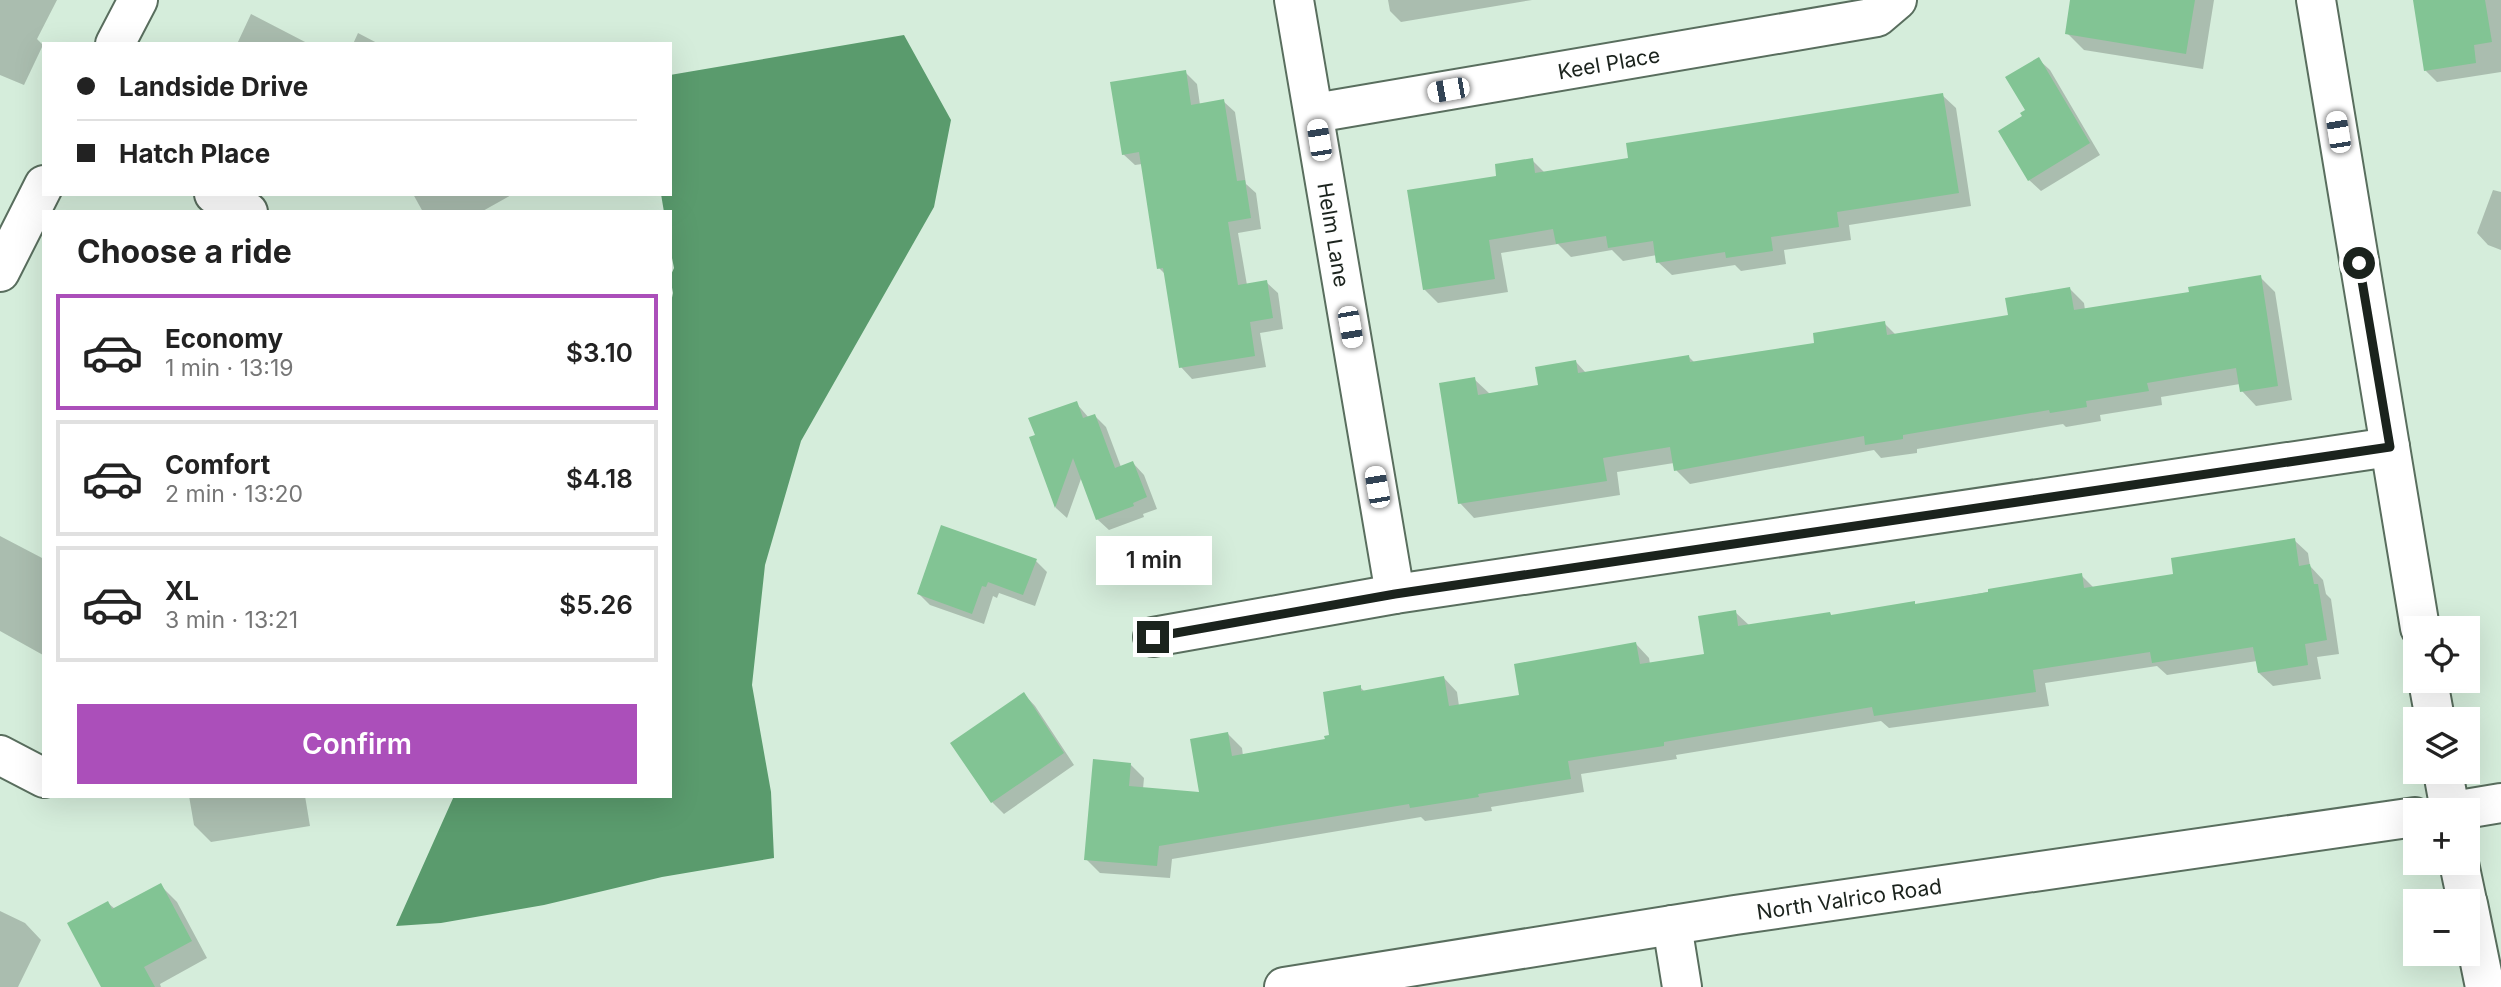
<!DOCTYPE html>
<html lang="en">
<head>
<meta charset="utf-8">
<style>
	body { margin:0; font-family:Inter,sans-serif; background:#f2f2f2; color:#222; height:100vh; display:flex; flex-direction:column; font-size:26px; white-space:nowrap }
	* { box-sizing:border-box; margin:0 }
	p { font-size:23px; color:#767676 }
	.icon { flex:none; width:38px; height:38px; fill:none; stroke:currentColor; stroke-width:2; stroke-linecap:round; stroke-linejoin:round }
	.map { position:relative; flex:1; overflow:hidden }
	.side { position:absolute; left:42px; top:210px; width:630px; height:588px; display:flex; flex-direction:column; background:#fff; border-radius:0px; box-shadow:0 7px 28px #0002 }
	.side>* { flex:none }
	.banner { position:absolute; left:42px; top:42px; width:630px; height:154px; border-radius:0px; box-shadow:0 7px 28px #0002; display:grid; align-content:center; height:154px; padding:0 35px; background:#fff }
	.buttons { position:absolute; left:2403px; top:616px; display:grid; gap:14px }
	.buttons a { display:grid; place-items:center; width:77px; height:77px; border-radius:0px; background:#fff; box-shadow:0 7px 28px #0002; font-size:35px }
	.end { position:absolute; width:32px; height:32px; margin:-16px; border:9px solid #1b231d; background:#fff; box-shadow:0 0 0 4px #fff }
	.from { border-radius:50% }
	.bubble { position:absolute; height:49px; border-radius:0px; background:#fff; box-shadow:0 7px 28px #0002; font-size:23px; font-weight:600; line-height:49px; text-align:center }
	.car { position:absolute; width:21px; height:42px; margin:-21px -10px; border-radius:9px; box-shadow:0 0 5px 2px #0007; background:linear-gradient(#fff 24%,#345 0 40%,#fff 0 76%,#345 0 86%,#fff 0) }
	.banner b { display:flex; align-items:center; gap:24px; height:66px; font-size:26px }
	.banner b+b { border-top:2px solid #e0e0e0 }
	.banner i { width:18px; height:18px; background:#222 }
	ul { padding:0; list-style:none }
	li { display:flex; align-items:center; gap:21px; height:116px; margin:0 14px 10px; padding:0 21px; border:4px solid #e0e0e0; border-radius:0px }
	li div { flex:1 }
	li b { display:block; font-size:26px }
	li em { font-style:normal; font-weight:600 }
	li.on { border-color:#ab4fba }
	li>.icon { width:63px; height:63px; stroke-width:1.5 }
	h2 { padding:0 35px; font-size:32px; line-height:84px }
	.button { display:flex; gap:14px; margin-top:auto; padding:14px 35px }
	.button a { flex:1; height:80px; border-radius:0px; background:#ab4fba; color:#fff; font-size:28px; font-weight:600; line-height:80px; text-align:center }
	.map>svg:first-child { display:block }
	.water { fill:#5a9b6d }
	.shadow { fill:#0003 }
	.building { fill:#82c494 }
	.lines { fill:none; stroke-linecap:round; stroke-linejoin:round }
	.minor-casing { stroke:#596e5e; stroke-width:42 }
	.minor { stroke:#fff; stroke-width:38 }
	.route { stroke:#1b231d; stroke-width:9 }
	.labels { text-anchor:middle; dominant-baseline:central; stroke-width:6; stroke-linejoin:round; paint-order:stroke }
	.street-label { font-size:21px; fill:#1b231d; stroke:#e2fae8 }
</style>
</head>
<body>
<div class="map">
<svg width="2501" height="987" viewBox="0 0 2501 987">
	<rect width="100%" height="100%" fill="#d5eddb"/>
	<path class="water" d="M904,35L951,120L934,207L801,441L765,565L752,685L771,792L774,858L662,877L544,905L441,923L396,926L454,796H670V307L673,293L670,277L674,268L670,248V212H664L661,194H670V75Z"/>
	<path class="shadow" d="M0,0H57L37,39L43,45L24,85L0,75Z
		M1388,0H1532L1401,22L1390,11Z
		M2072,0H2214L2203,69L2084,50L2067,33Z
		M2414,0H2501V72L2437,82L2425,70Z
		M251,14L309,44H237Z
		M358,33L379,44H353Z
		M2038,59L2050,70L2100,155L2041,191L2029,180L2028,110Z
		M1185,72L1197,84L1200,105L1223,101L1235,112L1246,184L1256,193L1261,229L1238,233L1247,285L1266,282L1278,293L1283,329L1260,333L1266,367L1192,379L1181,367L1166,275L1159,268L1142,164L1135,165L1123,154Z
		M1942,95L1956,108L1971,206L1849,225L1851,240L1784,250L1786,264L1741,271L1735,265L1672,275L1658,262L1657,255L1623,261L1612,250L1571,257L1558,244L1501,253L1508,292L1438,303L1424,289L1498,178L1532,160L1545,173L1630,160Z
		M2493,190L2501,192V250L2488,245L2477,233Z
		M413,194H513L481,212H423Z
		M2260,277L2275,292L2292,400L2256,406L2242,391L2240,384L2161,397L2162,405L2100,415L2101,421L2066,427L2063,424L1917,449V453L1881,458L1874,450L1690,484L1676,470L1674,463L1617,472L1620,495L1474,518L1460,503L1474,379L1490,394L1540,387L1576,362L1586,373L1689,357L1695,363L1816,344L1884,323L1896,335L2010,317L2070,289L2084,303L2085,310L2191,294Z
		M1076,403L1089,418L1095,416L1106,427L1121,467L1133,463L1144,475L1157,509L1143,514L1144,517L1109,530L1097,519L1082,476L1067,518L1056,508L1032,438Z
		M0,536L44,559L43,655L0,631Z
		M2294,540L2308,553L2310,566L2323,580L2326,594L2331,599L2339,654L2317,657L2321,679L2273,686L2259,673L2257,661L2167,675L2157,666L2045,683L2049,706L1889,728L1881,721L1676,755L1677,759L1581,774L1584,792L1491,807L1492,811L1425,821L1421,817L1172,859L1170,878L1100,873L1086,859L1130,764L1144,778L1143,789L1201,794L1228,734L1242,748L1243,756L1327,741L1360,687L1365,692L1444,678L1457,692L1459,706L1521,696L1636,644L1649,658L1650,664L1706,655L1735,612L1750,626L1830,614L1832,616L1914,603L1917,605L2081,575L2094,588L2175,575Z
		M1036,561L1047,572L1035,606L999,593L997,598L993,596L984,624L930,605L919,594Z
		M1024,694L1035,706L1074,765L1004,814L992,802L952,743Z
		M189,796H305L310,826L211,842L194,825Z
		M160,885L177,902L207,958L160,984L161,987H103L108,903L115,909Z
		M0,911L25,923L41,940L18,987H0Z"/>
	<path class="building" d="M2070,0H2195L2186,54L2065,34Z
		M2413,0H2485L2492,42L2474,45L2476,63L2424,71Z
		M2039,57L2090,143L2028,181L1998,131L2022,116L2020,113L2025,110L2005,77Z
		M1186,70L1191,105L1224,99L1237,181L1245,180L1251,218L1228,222L1238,285L1267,280L1273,318L1250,322L1255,356L1179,368L1163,268L1157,269L1139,152L1122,155L1110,82Z
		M1943,93L1959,193L1837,212L1839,227L1771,237L1773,251L1726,258L1725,252L1656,263L1653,241L1608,248L1606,236L1556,244L1553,229L1489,240L1495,279L1423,290L1407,190L1496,176L1495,164L1533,158L1535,173L1628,158L1626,143Z
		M2261,275L2278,386L2240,392L2236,368L2147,383L2149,391L2086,401L2087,407L2050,413L2049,410L1903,435V439L1865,445L1864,436L1674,471L1670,447L1603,458L1607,481L1458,504L1439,383L1475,377L1478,395L1538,385L1535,367L1576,360L1578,373L1689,355L1690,362L1814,343L1813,333L1885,321L1887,335L2008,315L2005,298L2070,287L2074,310L2189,292L2188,287Z
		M1077,401L1083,418L1095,414L1115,468L1133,461L1147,497L1133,503L1134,506L1096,520L1073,458L1055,508L1029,437L1035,435L1028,418Z
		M941,525L1037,559L1023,595L988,582L986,587L982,586L972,614L917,594Z
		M2295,538L2299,566L2310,564L2314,584H2318L2327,640L2305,644L2308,665L2258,673L2253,647L2152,663L2150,652L2033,670L2036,692L1874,716L1872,707L1664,742V746L1568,761L1571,779L1478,794L1479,797L1410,808L1409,804L1159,846L1157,866L1084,860L1093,759L1131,763L1129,786L1199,792L1190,739L1228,732L1232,756L1325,739L1324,736L1329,735L1323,692L1361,685V691L1444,676L1449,706L1519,695L1514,664L1636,642L1640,664L1704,654L1698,616L1736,610L1738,626L1830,612L1831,615L1915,601V604L1988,592V589L2082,573L2084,588L2173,574L2171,558Z
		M1024,692L1064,753L991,803L950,743Z
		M161,883L192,941L144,967L155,987H101L67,923L108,901L112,909Z"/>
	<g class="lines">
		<defs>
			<g id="minor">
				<path id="s1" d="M1294,0L1395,594"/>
				<path d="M2316,0L2420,628"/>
				<path d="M115,44L138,0"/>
				<path id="s2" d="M1315,113L1877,17L1897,0"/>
				<path d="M214,194L248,212"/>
				<path d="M0,272L44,185"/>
				<path d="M1153,637L1395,594L2390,447"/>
				<path d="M2428,681L2435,719"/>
				<path d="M0,755L44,778"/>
				<path d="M2443,772L2450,810"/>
				<path d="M2459,810L2501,803"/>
				<path d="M2459,863L2467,901"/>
				<path d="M2468,904L2485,987"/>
				<path d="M1672,925L1682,987"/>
				<path id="s3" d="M1284,987L1735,915L2415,817"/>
			</g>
		</defs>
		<use href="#minor" class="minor-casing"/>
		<use href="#minor" class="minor"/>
	</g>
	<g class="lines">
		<path class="route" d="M1153,637L1395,594L2390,447L2359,263"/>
	</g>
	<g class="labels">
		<g class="street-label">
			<text stroke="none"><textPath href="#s2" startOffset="298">Keel Place</textPath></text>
			<text stroke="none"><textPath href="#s1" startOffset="238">Helm Lane</textPath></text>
			<text stroke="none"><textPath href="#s3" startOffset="572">North Valrico Road</textPath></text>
		</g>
	</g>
</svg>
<div class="buttons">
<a><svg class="icon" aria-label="locate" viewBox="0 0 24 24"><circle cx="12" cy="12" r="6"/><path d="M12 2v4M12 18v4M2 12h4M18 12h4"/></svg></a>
<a><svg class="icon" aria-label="layers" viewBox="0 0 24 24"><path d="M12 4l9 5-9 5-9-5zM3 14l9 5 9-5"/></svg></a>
<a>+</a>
<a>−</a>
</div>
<i class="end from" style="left:2359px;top:263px"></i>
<i class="end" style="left:1153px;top:637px"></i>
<div class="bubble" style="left:1096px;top:536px;width:116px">1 min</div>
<i class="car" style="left:1448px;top:90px;rotate:260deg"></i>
<i class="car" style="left:2338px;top:132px;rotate:351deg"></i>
<i class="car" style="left:1319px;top:140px;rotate:351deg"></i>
<i class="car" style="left:1350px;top:327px;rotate:170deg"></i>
<i class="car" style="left:1377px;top:487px;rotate:350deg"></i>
<div class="banner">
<b><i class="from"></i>Landside Drive</b>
<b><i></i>Hatch Place</b>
</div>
<section class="side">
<h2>Choose a ride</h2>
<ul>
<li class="on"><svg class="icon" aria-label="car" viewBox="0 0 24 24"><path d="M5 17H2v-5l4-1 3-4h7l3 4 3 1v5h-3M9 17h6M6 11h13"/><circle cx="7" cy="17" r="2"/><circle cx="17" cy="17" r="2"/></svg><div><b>Economy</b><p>1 min · 13:19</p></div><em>$3.10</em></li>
<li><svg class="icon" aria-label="car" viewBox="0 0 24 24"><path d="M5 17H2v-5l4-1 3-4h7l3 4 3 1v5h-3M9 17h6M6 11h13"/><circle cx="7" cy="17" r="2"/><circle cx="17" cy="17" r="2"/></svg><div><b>Comfort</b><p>2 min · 13:20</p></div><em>$4.18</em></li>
<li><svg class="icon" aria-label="car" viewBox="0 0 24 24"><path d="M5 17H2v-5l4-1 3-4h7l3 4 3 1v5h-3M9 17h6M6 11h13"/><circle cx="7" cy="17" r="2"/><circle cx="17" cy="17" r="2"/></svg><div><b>XL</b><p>3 min · 13:21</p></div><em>$5.26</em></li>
</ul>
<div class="button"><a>Confirm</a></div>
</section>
</div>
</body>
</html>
